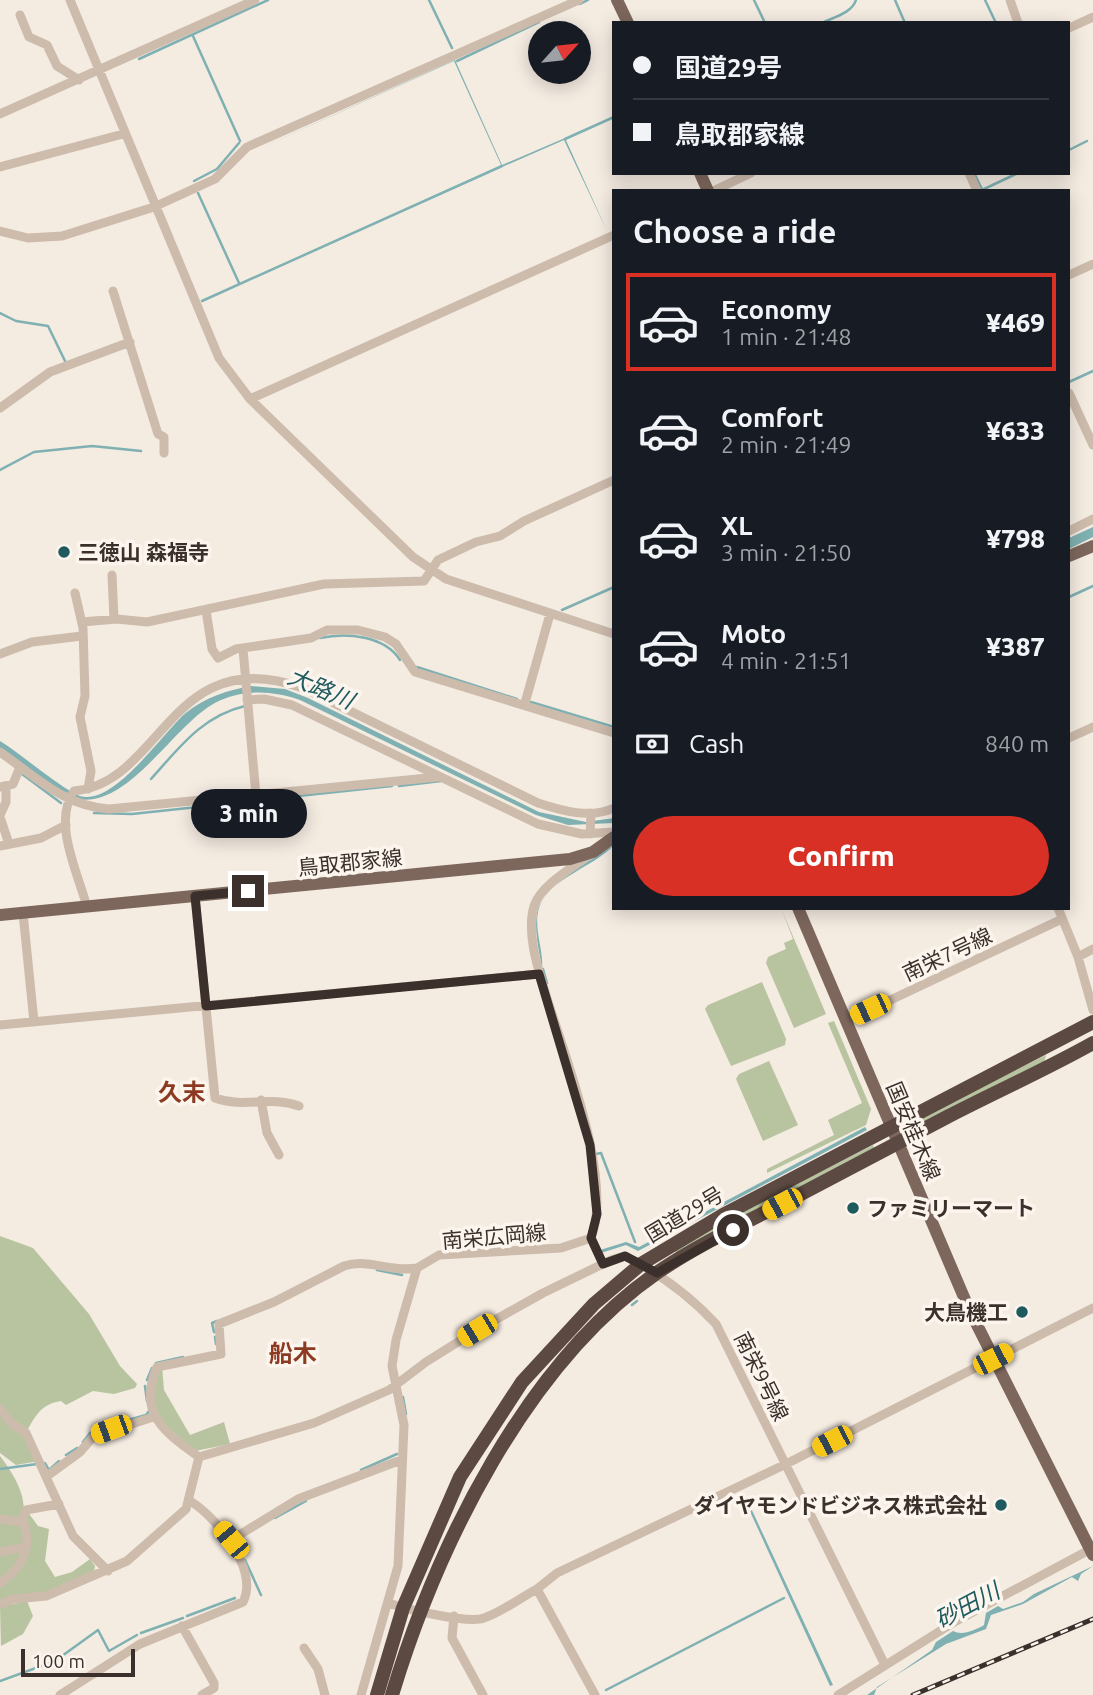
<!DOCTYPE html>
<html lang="en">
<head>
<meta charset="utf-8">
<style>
	body { margin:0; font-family:Ubuntu,"Noto Sans JP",sans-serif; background:#242831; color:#f1f3f6; height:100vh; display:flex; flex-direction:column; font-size:26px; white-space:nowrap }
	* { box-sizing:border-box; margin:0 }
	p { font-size:23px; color:#9ea1a6 }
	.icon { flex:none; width:38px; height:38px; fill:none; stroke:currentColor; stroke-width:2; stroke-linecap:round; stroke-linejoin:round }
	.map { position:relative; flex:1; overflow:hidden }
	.sheet { position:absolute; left:612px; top:189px; width:458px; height:721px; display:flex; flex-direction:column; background:#171b24; border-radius:0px; box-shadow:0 4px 18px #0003 }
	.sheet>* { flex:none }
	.banner { position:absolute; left:612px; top:21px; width:458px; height:154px; border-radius:0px; box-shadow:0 4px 18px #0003; display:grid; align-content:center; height:154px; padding:0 21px; background:#171b24 }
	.needle { width:46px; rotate:63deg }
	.fabs { position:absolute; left:528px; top:21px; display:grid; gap:14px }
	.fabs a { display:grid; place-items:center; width:63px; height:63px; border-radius:50%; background:#171b24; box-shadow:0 4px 18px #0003; font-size:35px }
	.scale { position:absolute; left:21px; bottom:18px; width:114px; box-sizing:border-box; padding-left:7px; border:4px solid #3b302b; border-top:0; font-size:19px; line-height:24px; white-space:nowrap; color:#3b302b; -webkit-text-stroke:5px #fbf5ee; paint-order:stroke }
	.end { position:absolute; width:32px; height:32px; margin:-16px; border:9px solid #3b302b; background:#fff; box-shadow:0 0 0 4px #fff }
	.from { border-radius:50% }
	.bubble { position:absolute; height:49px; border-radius:24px; background:#171b24; box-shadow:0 4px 18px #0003; font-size:23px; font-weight:800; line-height:49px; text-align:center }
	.car { position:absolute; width:21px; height:42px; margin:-21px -10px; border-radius:9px; box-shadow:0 0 5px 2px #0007; background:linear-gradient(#f5c518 24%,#345 0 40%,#f5c518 0 76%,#345 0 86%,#f5c518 0) }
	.banner b { display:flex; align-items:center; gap:24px; height:66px; font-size:26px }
	.banner b+b { border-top:2px solid #363941 }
	.banner i { width:18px; height:18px; background:#f1f3f6 }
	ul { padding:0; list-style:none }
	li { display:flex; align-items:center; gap:21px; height:98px; margin:0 14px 10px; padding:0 7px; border:4px solid transparent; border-radius:0px }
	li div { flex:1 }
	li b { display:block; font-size:26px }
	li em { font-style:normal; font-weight:800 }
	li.active { border-color:#d93025 }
	li>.icon { width:63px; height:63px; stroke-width:1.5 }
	h2 { padding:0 21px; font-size:32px; line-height:84px }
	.pay { display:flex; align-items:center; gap:18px; height:77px; padding:0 21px; font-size:26px }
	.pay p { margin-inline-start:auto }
	.button { display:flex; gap:14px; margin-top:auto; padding:14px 21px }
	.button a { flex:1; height:80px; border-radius:42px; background:#d93025; color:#fff; font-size:28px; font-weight:800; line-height:80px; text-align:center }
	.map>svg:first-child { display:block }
	.green { fill:#b8c4a0 }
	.water { fill:#7fb0b2 }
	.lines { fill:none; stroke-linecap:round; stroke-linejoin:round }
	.stream { stroke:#7fb0b2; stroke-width:2.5 }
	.minor { stroke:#cdbbac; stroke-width:9 }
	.major { stroke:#7d675c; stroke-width:12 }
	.highway { stroke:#5c4a42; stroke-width:14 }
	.rail-casing { stroke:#3b302b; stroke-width:5 }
	.rail { stroke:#fbf5ee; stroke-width:2.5; stroke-dasharray:8; stroke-linecap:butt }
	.route { stroke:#3b302b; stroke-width:9 }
	.poi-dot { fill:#1f5a5e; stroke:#fbf5ee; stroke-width:2.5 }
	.labels { text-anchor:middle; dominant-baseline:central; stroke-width:7; stroke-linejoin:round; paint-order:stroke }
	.poi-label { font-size:21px; font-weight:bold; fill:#3b302b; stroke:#fbf5ee; text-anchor:start }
	.street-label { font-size:21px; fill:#3b302b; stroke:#fbf5ee }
	.water-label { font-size:23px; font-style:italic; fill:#1f5a5e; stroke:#fbf5ee }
	.quarter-label { font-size:24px; font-weight:bold; fill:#8c3b22; stroke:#fbf5ee }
</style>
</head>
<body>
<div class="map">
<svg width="1093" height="1695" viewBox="0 0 1093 1695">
	<rect width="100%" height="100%" fill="#f4ebe1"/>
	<path class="green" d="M781,908L826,1014L794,1028L766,963L768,957L786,949L784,943L793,939Z
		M762,982L786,1039L785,1045L731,1066L705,1009L708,1005Z
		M834,1021L871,1109L866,1125L767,1173V1169L834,1135L828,1120L862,1103L828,1023Z
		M1046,1055L1044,1063L916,1126L913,1120Z
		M769,1061L798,1125L763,1141L736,1079L739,1074Z
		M873,1145L875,1150L676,1253L675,1250L714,1226Z
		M0,1236L33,1248L89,1314L120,1366L137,1384L135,1388L114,1394L93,1391L66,1405L61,1401C41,1404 35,1416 26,1433L0,1408Z
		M162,1366L164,1390L190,1435L224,1422L230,1444L195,1451L162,1422L150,1391Z
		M0,1411L18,1428L39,1461L16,1465L0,1453Z
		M0,1456C13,1473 29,1498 22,1519L0,1518Z
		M27,1511L38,1526L49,1529L45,1561L55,1577L72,1572L90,1559L95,1566L94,1572L45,1594L0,1602V1584L24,1563Z
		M0,1520L22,1523L24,1546L0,1551Z
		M24,1548L22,1562L0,1581V1553Z
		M27,1601L33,1616L23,1634L1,1646L0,1607Z"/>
	<path class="water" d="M455,60L502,165L565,138L608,233L564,140L502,167L454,61L245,155Z
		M1093,527V537L1069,549V538Z
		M251,686L285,689L308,698L539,812L586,822L614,818V823L568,825L536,815L300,700C274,691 247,689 221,700C174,719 124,823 65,795C42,784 21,763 0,749V741C25,757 49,779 75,794C110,814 164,730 187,712C206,697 228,690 251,686Z
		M614,845C597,865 548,879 539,908C533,928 544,951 542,968C539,951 534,930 537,913C541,887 593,859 614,845Z
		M865,1127L867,1130L638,1251L626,1245L601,1253L600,1250L626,1242L639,1247Z
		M744,1493L833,1685L830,1686L742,1494Z
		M1093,1566L1081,1574L1078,1581L1072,1577L1023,1604L991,1615L986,1629L946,1644L877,1687L874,1695H867L932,1650L936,1642L953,1631C962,1636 976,1630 984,1625L986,1613L998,1606L1003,1609L1023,1602L1034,1594Z"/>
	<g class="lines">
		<path class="stream" d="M429,0L452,48
			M754,0L765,23
			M895,0L905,23
			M985,0L996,23
			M580,4L588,0
			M822,23C834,17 852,13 856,0
			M193,36L240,141
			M139,59L268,0
			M457,61L539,22
			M565,139L614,117
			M1069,150L1087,141
			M974,173L982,189
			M194,181L217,169L239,143
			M982,190L1018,173
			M198,193L239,283
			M202,301L502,166
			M0,313L16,321L48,326L66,363
			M1069,382L1093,371
			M0,470L34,452L92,446L141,451
			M1069,597L1093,586
			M562,610L614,587
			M320,638C347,632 385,636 400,660
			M417,667L517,699
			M531,702L614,727
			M22,774L61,803
			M151,779C179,748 202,716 245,706
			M399,786L441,781
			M94,813L132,814L392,786
			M543,969L547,983
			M596,1154L601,1153L635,1242
			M377,1270L402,1275
			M632,1305L637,1301
			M214,1332L212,1323L217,1321
			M215,1337L216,1344
			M156,1363L183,1357
			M147,1380L152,1368
			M145,1386L147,1401
			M403,1397L406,1414
			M114,1424L146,1415L149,1411
			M83,1442L90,1433L99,1429
			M66,1455L77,1448
			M45,1463L49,1470L59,1461
			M0,1469L37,1464
			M361,1470L397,1454
			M275,1518L306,1501
			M237,1541L242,1554
			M245,1560L261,1595
			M187,1616L235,1598
			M141,1633L183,1618
			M0,1681L55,1661L98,1630L109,1651L137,1635
			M606,1690L784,1598"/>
		<path class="minor" d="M70,0L219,358L250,399L413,557L446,579L614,634
			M1010,0L1018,23
			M20,15L29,37L47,45L57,66L79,80
			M1069,28L1093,17
			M0,114L255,0
			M0,167L123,134
			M969,173L977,191
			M713,191L751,173
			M0,231L28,238L62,236L154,207L215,179L247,147L579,0
			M1069,275L1093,264
			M113,291L158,434L164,437V453
			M1069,393L1093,445
			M250,399L614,235
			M0,408L50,372L130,342
			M1069,531L1093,519
			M112,575L114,619
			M75,593L83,628L85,696L80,717L91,771L88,789
			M206,610L212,649L218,658L236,649L311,638L327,630H358L385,637L396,644L415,672L614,733
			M82,622L117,619L147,622L324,584L424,581L438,560L476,542L500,536L524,521L614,480
			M243,649L256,796
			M0,654L32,642L82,636
			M247,700L264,699L292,705L538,824L582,834L614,832
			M525,703L550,614
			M1069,738L1093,727
			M0,752C36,777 64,806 109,809L438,777
			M0,787L13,784L20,767
			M0,815L6,802V787
			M0,817L9,844
			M590,834L591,813
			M0,846L41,838L66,825
			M195,896L215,1098C245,1109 268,1095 299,1106
			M87,907C78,873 52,822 74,791C163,783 170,641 303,688L538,803C563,811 590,819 614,808
			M1058,908L1078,957L1093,1010
			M23,913L34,1022
			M1078,957L1093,949
			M846,1021L1062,919
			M0,1025L539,974
			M261,1100L267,1133L279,1155
			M591,1238L603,1264
			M0,1409L11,1423L26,1433L73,1536L108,1571
			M199,1457L314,1423L389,1390L426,1362L477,1330L543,1293L611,1260L625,1256C661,1274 689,1295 716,1324L885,1665
			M199,1457C164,1432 137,1413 157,1367L221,1354L219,1324L274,1302L344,1266C369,1258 392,1273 417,1268
			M47,1476L80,1452L93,1437L156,1416
			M0,1519L21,1522L26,1510L59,1504
			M231,1540L298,1499L401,1460
			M0,1552L25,1547
			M0,1583C23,1567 33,1548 23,1521
			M388,1603C406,1609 468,1624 484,1618C502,1612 520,1598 537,1589
			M0,1604L14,1599L46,1596L127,1561L186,1509L199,1457
			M454,1616L452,1638L483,1695
			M182,1626L214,1683V1688L202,1695
			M304,1648L318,1669L325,1695
			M60,1695L140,1644L243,1602C259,1570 217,1517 190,1501
			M361,1695L398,1566L404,1425L392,1366L396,1340L417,1268L439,1255L561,1248L591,1238C614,1180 564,1054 546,995C538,969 526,933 534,906C541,885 572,868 588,856
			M595,1695L537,1589L557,1573L786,1464L1093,1308
			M838,1695L956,1621L1093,1548"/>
		<path class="major" d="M617,0L628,23
			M700,173L708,191
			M1069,556L1093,546
			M798,908L969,1309L1093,1555
			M0,915L570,859L593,852L614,837"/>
		<path class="highway" d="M377,1695L403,1608L460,1477L522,1382L594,1304L641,1264L723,1215L1093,1022
			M392,1695C437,1546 526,1363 658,1272C701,1243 751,1220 797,1196C847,1170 897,1143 947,1117C995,1092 1045,1070 1093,1043"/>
		<defs>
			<path id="rail" d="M913,1695L1093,1619"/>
		</defs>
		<use href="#rail" class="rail-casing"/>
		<use href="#rail" class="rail"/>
	</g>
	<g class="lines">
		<path class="route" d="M248,891L195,896L206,1006L539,974L590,1145L597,1214L591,1238L603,1264L625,1256L657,1273L733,1230"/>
	</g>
	<g class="poi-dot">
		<circle cx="64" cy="552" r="7"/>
		<circle cx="853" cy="1208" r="7"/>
		<circle cx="1022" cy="1312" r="7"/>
		<circle cx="1001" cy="1505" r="7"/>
	</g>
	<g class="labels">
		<g class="poi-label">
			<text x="78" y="552">三徳山 森福寺</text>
			<text x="867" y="1208">ファミリーマート</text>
			<text x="1008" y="1312" text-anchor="end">大鳥機工</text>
			<text x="987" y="1505" text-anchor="end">ダイヤモンドビジネス株式会社</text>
		</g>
		<g class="street-label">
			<text transform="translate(350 862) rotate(-6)">鳥取郡家線</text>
			<text transform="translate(947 954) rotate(-25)">南栄7号線</text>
			<text transform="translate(914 1131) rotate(67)">国安桂木線</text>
			<text transform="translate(684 1214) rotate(-31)">国道29号</text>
			<text transform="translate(494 1236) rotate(-5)">南栄広岡線</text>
			<text transform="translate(762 1376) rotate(64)">南栄9号線</text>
		</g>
		<g class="water-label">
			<text transform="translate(321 688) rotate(23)">大路川</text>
			<text transform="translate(967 1605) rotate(-28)">砂田川</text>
		</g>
		<g class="quarter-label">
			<text x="182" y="1092">久末</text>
			<text x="293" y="1353">船木</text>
		</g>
	</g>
</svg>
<div class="fabs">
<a><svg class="needle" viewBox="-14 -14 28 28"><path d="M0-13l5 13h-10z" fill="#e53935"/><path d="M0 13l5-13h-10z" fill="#9ea1a6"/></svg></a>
</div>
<div class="scale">100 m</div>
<i class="end from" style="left:733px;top:1230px"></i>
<i class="end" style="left:248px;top:891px"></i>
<div class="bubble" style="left:191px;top:789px;width:116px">3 min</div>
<i class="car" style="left:870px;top:1009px;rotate:245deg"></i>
<i class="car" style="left:782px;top:1204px;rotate:242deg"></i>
<i class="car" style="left:477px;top:1330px;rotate:239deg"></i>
<i class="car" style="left:993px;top:1359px;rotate:63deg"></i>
<i class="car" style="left:111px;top:1429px;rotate:250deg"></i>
<i class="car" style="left:832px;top:1441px;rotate:243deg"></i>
<i class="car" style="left:231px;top:1540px;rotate:320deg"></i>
<div class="banner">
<b><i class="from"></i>国道29号</b>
<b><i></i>鳥取郡家線</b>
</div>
<section class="sheet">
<h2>Choose a ride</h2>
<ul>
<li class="active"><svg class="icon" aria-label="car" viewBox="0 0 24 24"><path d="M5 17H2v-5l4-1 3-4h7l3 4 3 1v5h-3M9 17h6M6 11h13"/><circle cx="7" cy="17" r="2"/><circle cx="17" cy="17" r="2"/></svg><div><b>Economy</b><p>1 min · 21:48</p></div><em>¥469</em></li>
<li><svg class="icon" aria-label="car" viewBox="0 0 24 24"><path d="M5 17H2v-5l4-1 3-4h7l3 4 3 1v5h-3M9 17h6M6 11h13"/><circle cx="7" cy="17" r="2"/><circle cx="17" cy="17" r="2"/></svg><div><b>Comfort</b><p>2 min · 21:49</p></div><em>¥633</em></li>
<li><svg class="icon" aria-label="car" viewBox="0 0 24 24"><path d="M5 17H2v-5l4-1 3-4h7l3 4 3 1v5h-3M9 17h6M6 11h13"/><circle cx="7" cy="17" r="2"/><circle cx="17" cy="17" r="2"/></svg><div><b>XL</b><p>3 min · 21:50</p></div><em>¥798</em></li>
<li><svg class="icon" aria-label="car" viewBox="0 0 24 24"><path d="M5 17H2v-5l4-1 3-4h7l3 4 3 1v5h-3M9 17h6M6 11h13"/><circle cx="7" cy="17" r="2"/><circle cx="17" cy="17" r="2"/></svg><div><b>Moto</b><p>4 min · 21:51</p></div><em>¥387</em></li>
</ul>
<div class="pay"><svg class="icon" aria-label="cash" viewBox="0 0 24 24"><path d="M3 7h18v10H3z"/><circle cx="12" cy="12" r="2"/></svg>Cash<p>840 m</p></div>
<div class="button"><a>Confirm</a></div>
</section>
</div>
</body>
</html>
